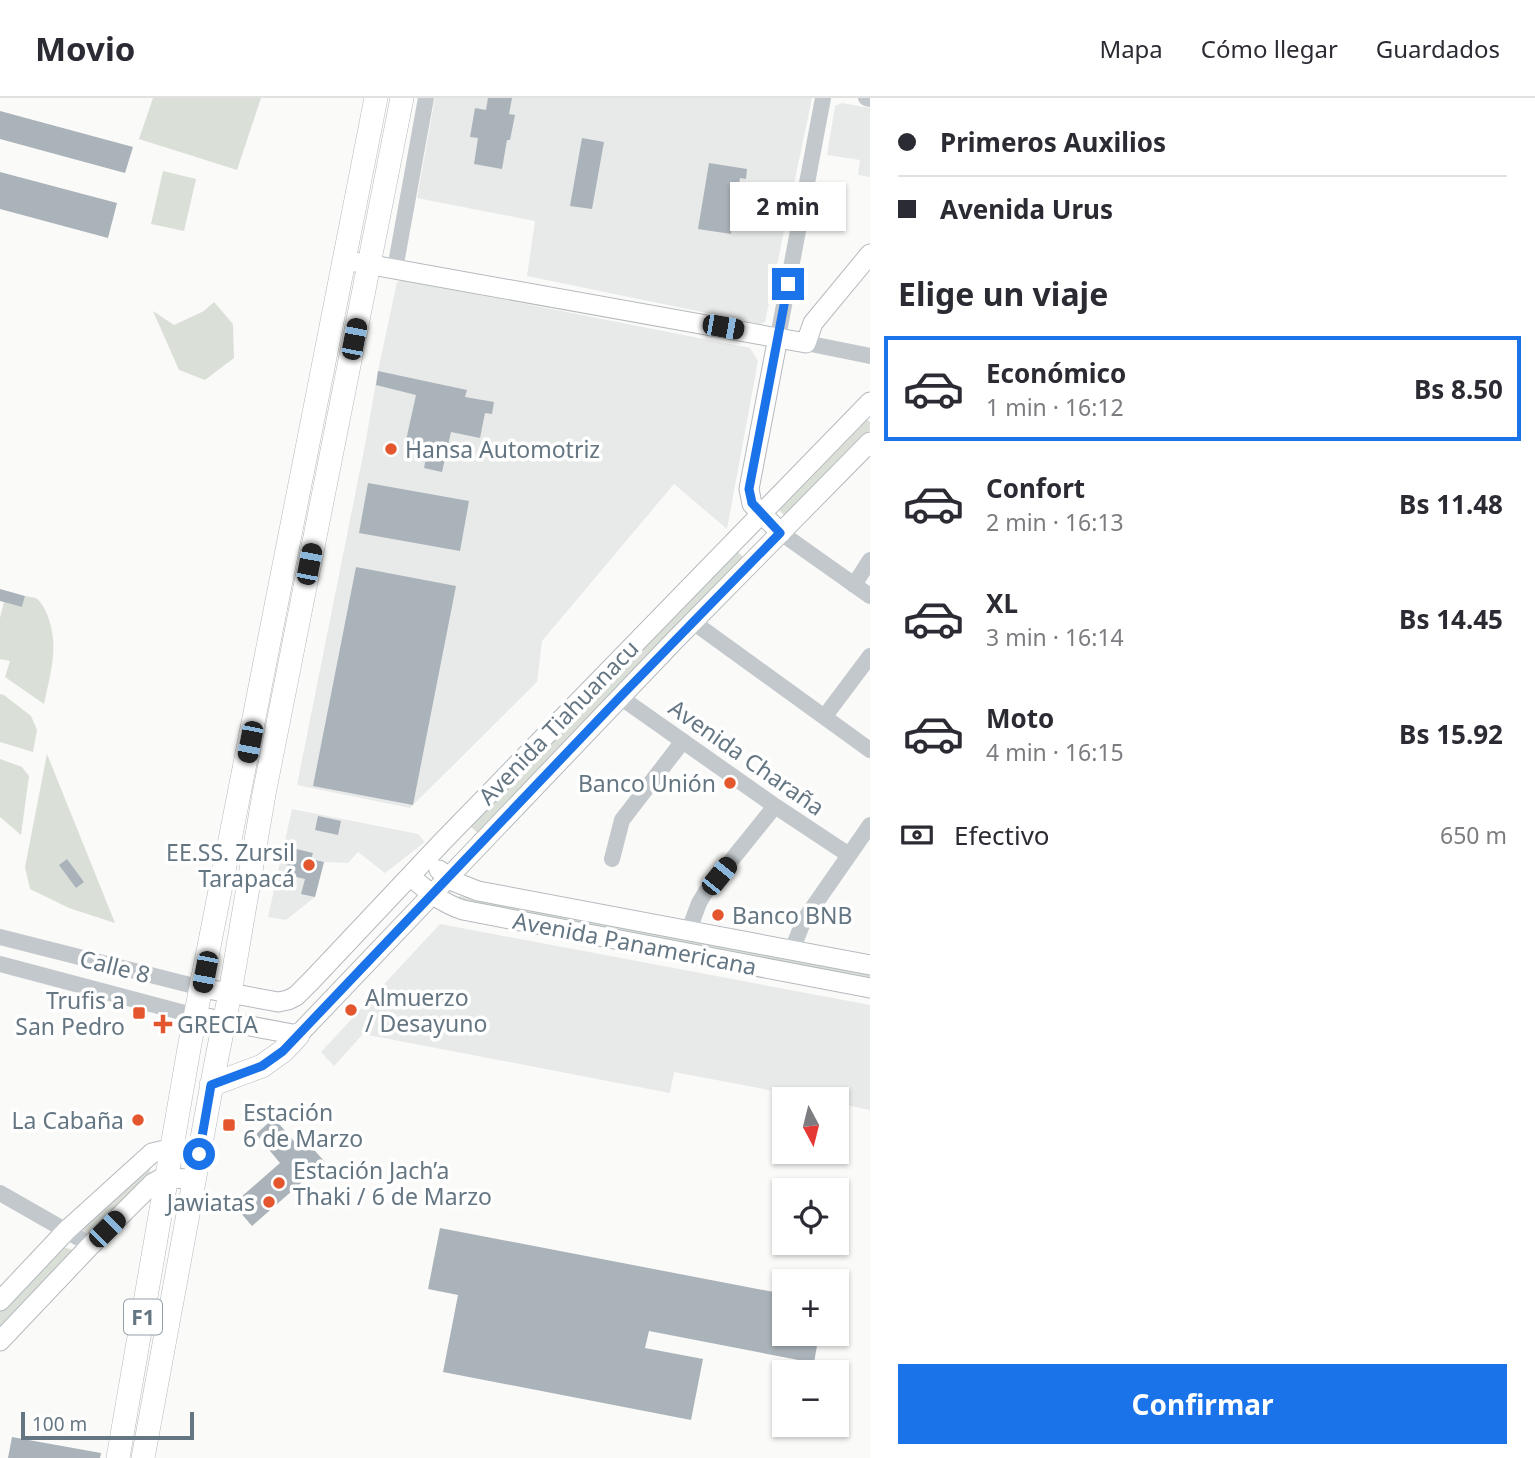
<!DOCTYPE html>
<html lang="es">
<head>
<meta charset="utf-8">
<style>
	body { margin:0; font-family:"Noto Sans",sans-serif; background:#f2f2f3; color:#2b2b33; height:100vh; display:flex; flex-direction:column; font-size:26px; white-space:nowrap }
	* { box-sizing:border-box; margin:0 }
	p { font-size:23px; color:#7c7c81 }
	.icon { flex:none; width:38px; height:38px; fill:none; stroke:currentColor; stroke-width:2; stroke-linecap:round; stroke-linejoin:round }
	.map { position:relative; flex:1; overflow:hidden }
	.sheet { display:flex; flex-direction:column; background:#fff; width:665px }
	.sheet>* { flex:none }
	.banner { display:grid; align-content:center; height:154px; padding:0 28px; background:#fff }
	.needle { width:46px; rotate:173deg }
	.buttons { position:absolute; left:772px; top:989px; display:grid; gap:14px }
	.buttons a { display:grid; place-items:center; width:77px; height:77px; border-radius:0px; background:#fff; box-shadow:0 2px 5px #0004; font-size:35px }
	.scale { position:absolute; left:21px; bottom:18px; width:173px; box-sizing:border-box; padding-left:7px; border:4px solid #657683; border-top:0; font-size:19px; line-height:24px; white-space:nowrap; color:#657683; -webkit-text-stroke:5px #fff; paint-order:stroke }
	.end { position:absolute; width:32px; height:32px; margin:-16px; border:9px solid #1a73e8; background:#fff; box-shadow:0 0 0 4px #fff }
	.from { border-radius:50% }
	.bubble { position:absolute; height:49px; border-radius:0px; background:#fff; box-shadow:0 2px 5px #0004; font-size:23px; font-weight:700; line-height:49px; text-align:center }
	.car { position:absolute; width:21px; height:42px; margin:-21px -10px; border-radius:9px; box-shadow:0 0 5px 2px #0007; background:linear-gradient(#222 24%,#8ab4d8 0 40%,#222 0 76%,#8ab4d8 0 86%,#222 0) }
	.banner b { display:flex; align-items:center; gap:24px; height:66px; font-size:26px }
	.banner b+b { border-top:2px solid #e1e1e2 }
	.banner i { width:18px; height:18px; background:#2b2b33 }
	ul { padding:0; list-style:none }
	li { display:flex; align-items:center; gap:21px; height:105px; margin:0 14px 10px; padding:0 14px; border:4px solid transparent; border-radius:0px }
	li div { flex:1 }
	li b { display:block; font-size:26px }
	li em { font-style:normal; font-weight:700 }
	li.on { border-color:#1a73e8 }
	li>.icon { width:63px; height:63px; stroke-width:1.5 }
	h2 { padding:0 28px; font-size:32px; line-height:84px }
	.pay { display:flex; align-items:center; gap:18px; height:77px; padding:0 28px; font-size:26px }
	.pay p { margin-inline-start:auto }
	.primary-button { display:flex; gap:14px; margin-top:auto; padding:14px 28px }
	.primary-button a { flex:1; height:80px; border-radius:0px; background:#1a73e8; color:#fff; font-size:28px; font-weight:700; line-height:80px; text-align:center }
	header { display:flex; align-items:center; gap:42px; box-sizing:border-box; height:98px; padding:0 35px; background:#fff; border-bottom:2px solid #e1e1e2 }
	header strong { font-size:33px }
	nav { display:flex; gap:38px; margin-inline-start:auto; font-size:24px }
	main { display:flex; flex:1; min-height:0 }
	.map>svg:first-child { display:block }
	.built { fill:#e8e9e9 }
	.green { fill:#dadfd7 }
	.building { fill:#aab3b9 }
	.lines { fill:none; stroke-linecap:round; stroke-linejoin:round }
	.major-casing { stroke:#b5babe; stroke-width:21 }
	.highway-casing { stroke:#b4b9bd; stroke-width:24 }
	.minor { stroke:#c3c8cc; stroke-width:16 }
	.major { stroke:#fff; stroke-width:19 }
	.highway { stroke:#fff; stroke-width:23 }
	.route { stroke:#1a73e8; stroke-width:9 }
	.poi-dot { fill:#e4572e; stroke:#fff; stroke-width:2.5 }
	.labels { text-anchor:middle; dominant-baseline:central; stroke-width:7; stroke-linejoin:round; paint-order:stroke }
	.shield { fill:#fff; stroke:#939fa8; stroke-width:2 }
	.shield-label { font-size:21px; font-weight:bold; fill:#657683 }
	.poi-label { font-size:23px; fill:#657683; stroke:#fff; text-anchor:start }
	.street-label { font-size:23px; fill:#657683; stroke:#fff }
</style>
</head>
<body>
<header>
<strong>Movio</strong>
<nav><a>Mapa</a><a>Cómo llegar</a><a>Guardados</a></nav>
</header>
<main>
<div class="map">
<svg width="870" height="1360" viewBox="0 0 870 1360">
	<rect width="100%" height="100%" fill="#fafaf8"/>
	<path class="built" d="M435,0H812L765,224L760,226L527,178L535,123L417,100Z
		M842,5L870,10V79L858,77L860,62L827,57L835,8Z
		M403,182L750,250L758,263L727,431L674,386L542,543L537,584L410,710L297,687L365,347L378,273L397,184Z
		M292,711L418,736L425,744L385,775L358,754L348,765L324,764L315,799L286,822L268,819Z
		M440,826L870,907V1012L837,1005L836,1001H816L674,974L670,995L363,936L334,968L321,954Z"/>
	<path class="green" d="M153,0H261L237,72L139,41Z
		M163,73L196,81L184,133L151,126Z
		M214,204L233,226L234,260L205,282L179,272L153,213L174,227L204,213Z
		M864,318L870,324V332L786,419L775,408Z
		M735,451L745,461L479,736L469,727Z
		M25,498C29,499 33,499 36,500C40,503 44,509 46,514C60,546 51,573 44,606L5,579L10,563L0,561V520L4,504L22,509Z
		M0,596L4,597L31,618L37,632L33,654L0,644Z
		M47,656L115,825L69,810L30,791L25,769Z
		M0,661L22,669L29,678L21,737L0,719Z
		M459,798L870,876V884L458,806Z
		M150,1071L149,1081L88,1137L79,1129L141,1075Z
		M60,1148L73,1152L0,1232V1213Z"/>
	<path class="building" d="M488,0H512L509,16L515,17L510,42H507L502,71L474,66L478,40L470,39L475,10L486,12Z
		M0,13L133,49L125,75L0,41Z
		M582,40L604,44L592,111L570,108Z
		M709,65L747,71L746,81L740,80L731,136L698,131Z
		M0,74L117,105L108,140L0,111Z
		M378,273L467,292L465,299L494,304L492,316L485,315L480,340L451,334L442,374L424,370L428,352L405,347L416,297L376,287Z
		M368,385L469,403L460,453L359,435Z
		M356,469L456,488L413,707L313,688Z
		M0,491L25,498L22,509L0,503Z
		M318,718L341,723L338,737L315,732Z
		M284,748L313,755L311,761L324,764L315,799L301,796L305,781L292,778L294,769L280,765Z
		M67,761L84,784L76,790L59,767Z
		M274,1020L299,1049L306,1043L325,1064L252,1128L233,1106L280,1065L256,1036Z
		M440,1130L784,1196V1236H819L814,1265L649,1233L645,1250L703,1261L691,1322L443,1274L458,1197L428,1191Z
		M12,1339L101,1355L100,1360H8Z"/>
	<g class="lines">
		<defs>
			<path id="major" d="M344,162L806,245L813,225L870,156
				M778,239L749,391L752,406L781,435
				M439,772L455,784L478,793L870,867
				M410,778C427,793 442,805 463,812L870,890
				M202,890L278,904L288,902L296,898L312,882L443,743L870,304
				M196,918L298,937L675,542L870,344
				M0,1203L67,1132L152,1055L169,1051L199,1056
				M0,1243L91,1147L153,1085L164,1079L195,1082"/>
			<path id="highway" d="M211,987L262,968L283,953L298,937
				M118,1360L190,945L376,0
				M143,1360L217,959L230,895L264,696L402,0"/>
		</defs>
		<use href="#major" class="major-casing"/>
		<use href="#highway" class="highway-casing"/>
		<path class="minor" d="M866,0L870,1
			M395,171L426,0
			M778,239L823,0
			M806,245L870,258
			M781,435L870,498
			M854,487L870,462
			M693,524L870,652
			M620,599L775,708L849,757
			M825,618L870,558
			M612,761L622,722L683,643
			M689,832L699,805L705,795L775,708
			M0,839L202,890
			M792,852L804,822L870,727
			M0,866L196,918
			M0,1095L91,1147"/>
		<use href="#major" class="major"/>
		<use href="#highway" class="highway"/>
	</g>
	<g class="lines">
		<path class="route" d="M199,1056L211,987L262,968L283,953L620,599L780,435L752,405L749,391L788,186"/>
	</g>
	<g class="poi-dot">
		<circle cx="391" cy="351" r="7"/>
		<circle cx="730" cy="685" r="7"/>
		<circle cx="309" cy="767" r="7"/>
		<circle cx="718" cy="817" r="7"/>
		<circle cx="351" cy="912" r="7"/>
		<rect x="132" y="908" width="14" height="14" rx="3.5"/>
		<path d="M159.5 915.5h7v7h7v7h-7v7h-7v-7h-7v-7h7z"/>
		<circle cx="138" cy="1022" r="7"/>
		<rect x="222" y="1020" width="14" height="14" rx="3.5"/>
		<circle cx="279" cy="1085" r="7"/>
		<circle cx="269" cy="1104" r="7"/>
	</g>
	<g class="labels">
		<rect class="shield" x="124" y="1201.5" width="38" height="35" rx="5"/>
		<g class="shield-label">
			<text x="143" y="1219">F1</text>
		</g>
		<g class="poi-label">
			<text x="405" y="351">Hansa Automotriz</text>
			<text x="716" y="685" text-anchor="end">Banco Unión</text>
			<text x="295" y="754" text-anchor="end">EE.SS. Zursil<tspan x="295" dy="26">Tarapacá</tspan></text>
			<text x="732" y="817">Banco BNB</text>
			<text x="365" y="899">Almuerzo<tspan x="365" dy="26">/ Desayuno</tspan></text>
			<text x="125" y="902" text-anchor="end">Trufis a<tspan x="125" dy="26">San Pedro</tspan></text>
			<text x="177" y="926">GRECIA</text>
			<text x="243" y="1014">Estación<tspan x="243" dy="26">6 de Marzo</tspan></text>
			<text x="124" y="1022" text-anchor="end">La Cabaña</text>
			<text x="293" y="1072">Estación Jach’a<tspan x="293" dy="26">Thaki / 6 de Marzo</tspan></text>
			<text x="255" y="1104" text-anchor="end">Jawiatas</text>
		</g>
		<g class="street-label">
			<text transform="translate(558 624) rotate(-46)">Avenida Tiahuanacu</text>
			<text transform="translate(747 659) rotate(35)">Avenida Charaña</text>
			<text transform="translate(635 845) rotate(11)">Avenida Panamericana</text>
			<text transform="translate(115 868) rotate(14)">Calle 8</text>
		</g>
	</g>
</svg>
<div class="buttons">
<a><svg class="needle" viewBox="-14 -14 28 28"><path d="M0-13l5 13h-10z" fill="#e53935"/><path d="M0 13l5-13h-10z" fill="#7c7c81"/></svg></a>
<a><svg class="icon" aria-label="locate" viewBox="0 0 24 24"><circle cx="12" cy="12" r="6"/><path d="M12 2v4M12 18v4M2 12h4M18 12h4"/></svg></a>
<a>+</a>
<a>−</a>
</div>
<div class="scale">100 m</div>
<i class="end from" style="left:199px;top:1056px"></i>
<i class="end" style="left:788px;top:186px"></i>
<div class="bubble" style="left:730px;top:84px;width:116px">2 min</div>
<i class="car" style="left:723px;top:229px;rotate:100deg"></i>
<i class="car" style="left:354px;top:241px;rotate:11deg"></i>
<i class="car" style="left:309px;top:466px;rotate:11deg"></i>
<i class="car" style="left:250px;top:644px;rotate:191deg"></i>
<i class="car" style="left:719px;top:778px;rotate:39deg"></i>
<i class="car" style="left:205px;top:874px;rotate:191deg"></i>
<i class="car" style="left:107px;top:1131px;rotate:45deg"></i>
</div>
<section class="sheet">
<div class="banner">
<b><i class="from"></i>Primeros Auxilios</b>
<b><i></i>Avenida Urus</b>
</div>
<h2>Elige un viaje</h2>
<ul>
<li class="on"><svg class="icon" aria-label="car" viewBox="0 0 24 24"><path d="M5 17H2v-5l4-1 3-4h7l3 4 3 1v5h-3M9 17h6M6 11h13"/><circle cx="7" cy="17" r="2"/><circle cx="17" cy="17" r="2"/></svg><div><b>Económico</b><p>1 min · 16:12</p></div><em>Bs 8.50</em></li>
<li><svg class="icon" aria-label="car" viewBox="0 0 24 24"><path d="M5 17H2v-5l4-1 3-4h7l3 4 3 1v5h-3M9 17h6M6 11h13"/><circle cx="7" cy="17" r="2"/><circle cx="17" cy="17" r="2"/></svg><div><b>Confort</b><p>2 min · 16:13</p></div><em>Bs 11.48</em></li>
<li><svg class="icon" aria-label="car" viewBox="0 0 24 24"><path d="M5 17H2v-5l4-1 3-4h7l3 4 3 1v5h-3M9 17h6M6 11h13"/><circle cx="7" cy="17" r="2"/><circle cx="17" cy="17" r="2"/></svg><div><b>XL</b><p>3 min · 16:14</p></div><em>Bs 14.45</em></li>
<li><svg class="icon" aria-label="car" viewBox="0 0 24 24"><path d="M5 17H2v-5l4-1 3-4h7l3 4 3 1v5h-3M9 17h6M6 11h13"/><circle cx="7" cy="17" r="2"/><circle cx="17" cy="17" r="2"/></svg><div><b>Moto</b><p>4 min · 16:15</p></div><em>Bs 15.92</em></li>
</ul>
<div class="pay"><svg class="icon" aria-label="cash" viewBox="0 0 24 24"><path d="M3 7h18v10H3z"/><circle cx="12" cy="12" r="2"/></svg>Efectivo<p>650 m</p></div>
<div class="primary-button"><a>Confirmar</a></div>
</section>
</main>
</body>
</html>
